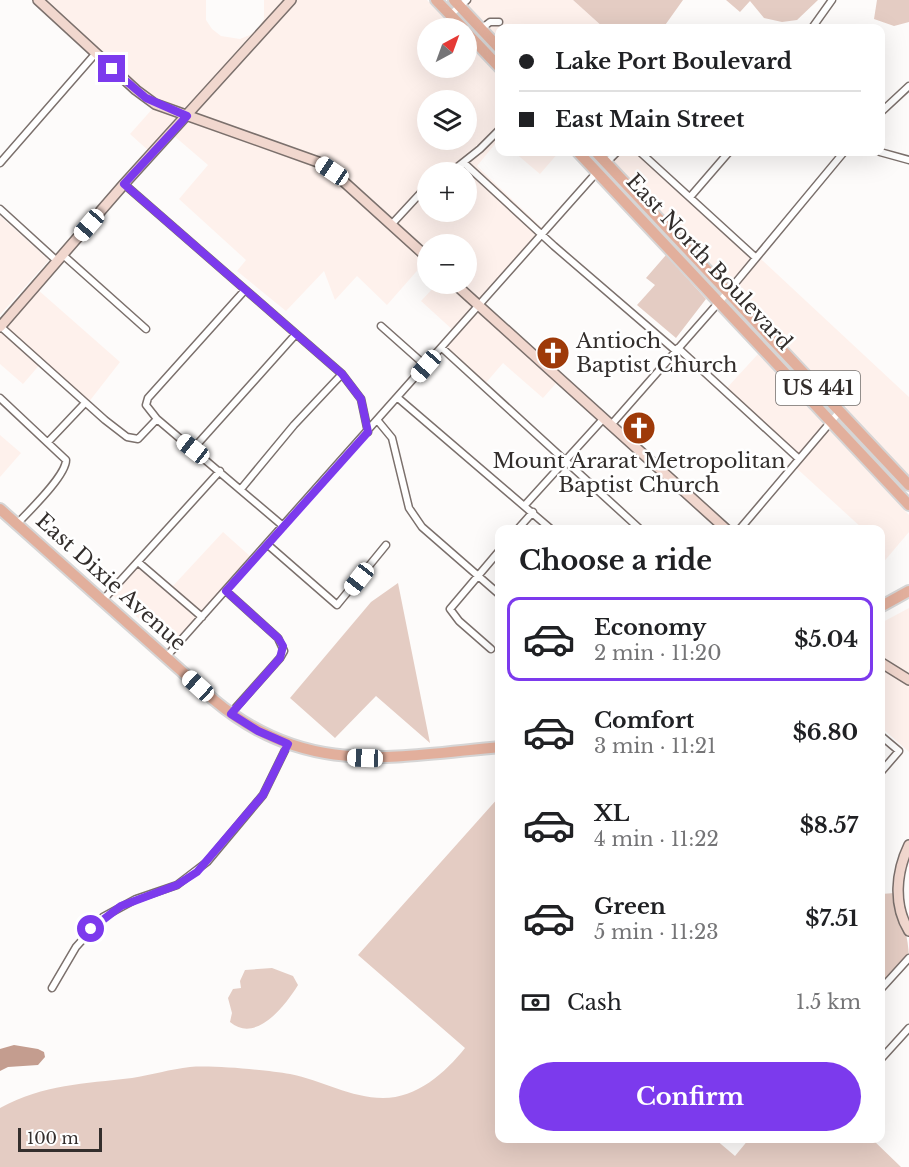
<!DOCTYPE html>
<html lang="en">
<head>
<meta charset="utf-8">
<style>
	body { margin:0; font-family:"Libre Baskerville",serif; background:#f6f6f6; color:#202124; height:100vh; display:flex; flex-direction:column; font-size:22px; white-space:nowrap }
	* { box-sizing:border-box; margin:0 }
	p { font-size:20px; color:#757577 }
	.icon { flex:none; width:33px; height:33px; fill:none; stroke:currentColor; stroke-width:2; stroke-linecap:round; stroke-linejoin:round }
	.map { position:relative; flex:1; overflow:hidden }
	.drawer { position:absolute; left:495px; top:525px; width:390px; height:618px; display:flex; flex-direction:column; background:#fff; border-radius:12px; box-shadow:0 6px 24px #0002 }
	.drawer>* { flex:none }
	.guide { position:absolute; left:495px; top:24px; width:390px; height:132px; border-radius:12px; box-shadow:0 6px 24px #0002; display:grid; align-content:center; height:132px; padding:0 24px; background:#fff }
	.needle { width:39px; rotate:41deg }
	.buttons { position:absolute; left:417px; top:18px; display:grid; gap:12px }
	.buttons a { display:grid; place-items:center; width:60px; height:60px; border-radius:50%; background:#fff; box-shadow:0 6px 24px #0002; font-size:30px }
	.scale { position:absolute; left:18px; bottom:15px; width:84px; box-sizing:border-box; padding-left:6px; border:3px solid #332e2c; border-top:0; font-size:16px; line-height:21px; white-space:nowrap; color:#332e2c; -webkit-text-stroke:4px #fff; paint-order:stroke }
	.end { position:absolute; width:27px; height:27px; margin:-14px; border:8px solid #7c3aed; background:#fff; box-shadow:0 0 0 3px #fff }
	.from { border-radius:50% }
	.car { position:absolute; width:18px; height:36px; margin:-18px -9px; border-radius:8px; box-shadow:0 0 4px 2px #0007; background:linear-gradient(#fff 24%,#345 0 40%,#fff 0 76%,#345 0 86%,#fff 0) }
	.guide b { display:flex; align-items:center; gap:21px; height:57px; font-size:22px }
	.guide b+b { border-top:2px solid #e0e0e0 }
	.guide i { width:15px; height:15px; background:#202124 }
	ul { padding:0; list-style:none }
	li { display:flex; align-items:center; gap:18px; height:84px; margin:0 12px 9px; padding:0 12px; border:3px solid transparent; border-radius:12px }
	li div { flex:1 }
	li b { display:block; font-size:22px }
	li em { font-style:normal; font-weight:800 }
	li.current { border-color:#7c3aed }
	li>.icon { width:54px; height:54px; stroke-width:1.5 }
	h2 { padding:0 24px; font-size:27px; line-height:72px }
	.pay { display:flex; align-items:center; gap:15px; height:66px; padding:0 24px; font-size:22px }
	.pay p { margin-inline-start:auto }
	.primary-button { display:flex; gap:12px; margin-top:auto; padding:12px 24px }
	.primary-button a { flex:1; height:69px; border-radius:36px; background:#7c3aed; color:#fff; font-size:24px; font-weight:800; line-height:69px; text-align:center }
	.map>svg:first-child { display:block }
	.built { fill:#fef1ec; fill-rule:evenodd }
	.green { fill:#e4ccc3 }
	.water { fill:#c49d8f }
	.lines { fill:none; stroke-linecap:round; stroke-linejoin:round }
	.street-casing { stroke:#7b706c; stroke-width:9 }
	.secondary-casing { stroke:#7b706c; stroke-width:12 }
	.primary-casing { stroke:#d6d5d5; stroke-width:14 }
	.street { stroke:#fff; stroke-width:6 }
	.secondary { stroke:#f1d7ce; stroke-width:9 }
	.primary { stroke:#e2af9c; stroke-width:10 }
	.route { stroke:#7c3aed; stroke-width:8 }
	.labels { text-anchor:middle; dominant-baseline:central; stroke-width:5; stroke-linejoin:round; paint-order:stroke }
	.shield { fill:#fff; stroke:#706d6b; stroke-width:1.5 }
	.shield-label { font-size:20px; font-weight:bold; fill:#332e2c }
	.street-label { font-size:21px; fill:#332e2c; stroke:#fff }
	.poi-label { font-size:21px; fill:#332e2c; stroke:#fff; text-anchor:start }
</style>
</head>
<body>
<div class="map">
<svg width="909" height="1167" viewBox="0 0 909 1167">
	<rect width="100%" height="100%" fill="#fdfbfa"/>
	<path class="built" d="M43,0H206V20L212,29L221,36L240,39L250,35L258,28L264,19V0H287L186,112L148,95Z
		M295,0H427L454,28H428V68H466L467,42L499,77V139L477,166L543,229L482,303L460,284H466V244H428L427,254L320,159L192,114ZM428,100H466V140H428ZM428,172H466V212H428Z
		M461,0H573L604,28H500L499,41Z
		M154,107L181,117L150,152L130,134Z
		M187,119L302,158L330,174L427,263V268L423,264L387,305L357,276L335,300L324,271L286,311L237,271L246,260L179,199L208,165L173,135Z
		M514,152H559L540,174Z
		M603,152H646L909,397V480Z
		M0,216L49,260L0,315Z
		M437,284H451L558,381L543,398L503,363L484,385L442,347L455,332L421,301Z
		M37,289L120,362L88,403L42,362L23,384L0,364V331Z
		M758,354L909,515V532L881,565L880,530L863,529L793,465L801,456L725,390Z
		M0,435L21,453L0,477Z
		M223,532L251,557L172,648L112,595L139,563L171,588Z
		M909,608V676L881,658V623Z
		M880,666L909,684V752L881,727Z"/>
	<path class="green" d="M573,0H683L663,28H604Z
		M726,0H818L797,20L782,22L764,18L750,1L740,12Z
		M877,0H909V22L894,26L874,19Z
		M666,255L706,299L676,338L637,305L655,285L646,278Z
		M398,583L430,743L376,696L335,738L290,698L371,602Z
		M499,797L500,1138L715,1139L735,1156L749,1139H872L901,1167H0V1108C45,1084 83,1084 132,1078C151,1075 171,1069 190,1067C213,1065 266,1070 290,1074C321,1080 351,1098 383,1098C417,1098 445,1073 465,1048L358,955Z
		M895,893C901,917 909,936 909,960L881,990V894Z
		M272,968L293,976L298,985C285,1006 256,1044 230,1022L232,1013L228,998L233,989L241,988L240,981L245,970Z"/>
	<path class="water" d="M14,1045L38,1049L44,1052L45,1057L38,1065L8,1067L0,1071V1049Z"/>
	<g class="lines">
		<defs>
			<path id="street" d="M450,15L467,0
				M812,28L832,0
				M481,29L490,22H499
				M880,113L909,86
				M640,152L755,257
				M880,152L909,160
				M0,163L96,53
				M464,163L554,246L676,351
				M605,164L617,152
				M451,172L480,149L500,129
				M124,184L342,374L361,399L368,432
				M691,196L729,152
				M0,209L57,261
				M391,225L428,185
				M63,255L146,329
				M245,290L148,398L146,405L157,419L283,526
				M0,326L105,420L127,437L138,439L157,419
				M381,326L426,366
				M442,348L641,530
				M678,348L798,458
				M0,398L66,460C66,476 28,512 17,524
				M398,398L552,530
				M378,421L392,438L409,508L422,527L500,595
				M611,425L727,293L844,152
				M48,442L85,403
				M193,449L296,334
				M241,489L294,425L342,374
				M525,505L604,418
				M517,530L533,512
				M739,530L840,411
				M267,544L337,605L386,545
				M138,562L202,617
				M226,591L278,638L284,651L280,658L231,713
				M103,600L220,471
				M491,649L459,621L450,609L500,550
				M166,657L598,171
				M880,735L899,751L880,773
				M52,988L76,947L103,917L136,899L177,885L207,862L263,795L288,744
				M880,990L909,958
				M880,1060L909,1028"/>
			<path id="secondary" d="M38,0L136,90L155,104L318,162L332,171L428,258
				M455,284L727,530
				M0,327L124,184L291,0
				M880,662L909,680
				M909,845C896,872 893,905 909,931"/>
			<path id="primary" d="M436,0L463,28
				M454,0L500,49
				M466,32L500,68
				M578,152L909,505
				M596,152L909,485
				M0,509L214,700C305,777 391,757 500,747
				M880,607L909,591"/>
		</defs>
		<use href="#street" class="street-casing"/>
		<use href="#secondary" class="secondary-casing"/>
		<use href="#primary" class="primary-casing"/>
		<use href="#street" class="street"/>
		<use href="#secondary" class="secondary"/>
		<use href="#primary" class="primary"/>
	</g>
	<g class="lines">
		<path class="route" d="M91,929L121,906L177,885L197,872L263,795L288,744L258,731L231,714L280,658L283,646L278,638L226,591L368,432L361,399L342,374L124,184L187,116L146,98L112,69"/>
	</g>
	<defs>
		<symbol id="church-disc" viewBox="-11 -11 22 22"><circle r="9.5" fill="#9e3a09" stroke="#fff"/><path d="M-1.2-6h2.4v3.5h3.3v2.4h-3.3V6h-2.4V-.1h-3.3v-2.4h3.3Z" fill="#fff"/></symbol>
	</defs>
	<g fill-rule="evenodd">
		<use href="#church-disc" x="534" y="334" width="38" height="38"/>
		<use href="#church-disc" x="620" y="409" width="38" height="38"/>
	</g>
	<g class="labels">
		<rect class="shield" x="776" y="371" width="84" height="34" rx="4.5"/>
		<g class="shield-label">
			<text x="818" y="388">US 441</text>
		</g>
		<g class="street-label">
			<text transform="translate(709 262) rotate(47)">East North Boulevard</text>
			<text transform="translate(111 582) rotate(42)">East Dixie Avenue</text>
		</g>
		<g class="poi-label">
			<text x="576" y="341">Antioch<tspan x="576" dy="24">Baptist Church</tspan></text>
			<text x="639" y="461" text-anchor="middle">Mount Ararat Metropolitan<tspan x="639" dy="24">Baptist Church</tspan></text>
		</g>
	</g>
</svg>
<div class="buttons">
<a><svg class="needle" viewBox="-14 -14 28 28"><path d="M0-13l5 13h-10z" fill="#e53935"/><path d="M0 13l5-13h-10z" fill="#757577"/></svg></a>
<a><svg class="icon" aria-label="layers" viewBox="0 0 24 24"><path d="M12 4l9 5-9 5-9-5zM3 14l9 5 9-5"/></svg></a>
<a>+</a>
<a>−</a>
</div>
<div class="scale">100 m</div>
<i class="end from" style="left:91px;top:929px"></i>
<i class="end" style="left:112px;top:69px"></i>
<i class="car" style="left:332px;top:171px;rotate:304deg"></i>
<i class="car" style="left:89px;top:225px;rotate:221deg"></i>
<i class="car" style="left:426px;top:366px;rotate:221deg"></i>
<i class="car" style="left:193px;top:449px;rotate:308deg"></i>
<i class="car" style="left:359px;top:579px;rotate:218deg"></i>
<i class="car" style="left:198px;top:686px;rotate:312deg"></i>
<i class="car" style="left:365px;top:758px;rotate:272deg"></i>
<div class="guide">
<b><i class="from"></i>Lake Port Boulevard</b>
<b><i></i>East Main Street</b>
</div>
<section class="drawer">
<h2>Choose a ride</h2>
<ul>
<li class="current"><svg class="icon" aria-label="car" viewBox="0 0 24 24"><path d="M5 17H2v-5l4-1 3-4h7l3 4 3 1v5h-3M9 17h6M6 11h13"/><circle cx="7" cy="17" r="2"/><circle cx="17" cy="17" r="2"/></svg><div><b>Economy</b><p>2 min · 11:20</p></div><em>$5.04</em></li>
<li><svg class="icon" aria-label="car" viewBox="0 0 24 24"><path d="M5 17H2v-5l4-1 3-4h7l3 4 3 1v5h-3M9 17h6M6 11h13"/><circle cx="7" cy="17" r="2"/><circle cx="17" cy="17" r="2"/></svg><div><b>Comfort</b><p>3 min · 11:21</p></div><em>$6.80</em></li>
<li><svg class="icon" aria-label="car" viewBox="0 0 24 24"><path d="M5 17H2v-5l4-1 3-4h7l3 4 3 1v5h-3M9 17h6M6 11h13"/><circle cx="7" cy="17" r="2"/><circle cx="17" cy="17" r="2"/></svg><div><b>XL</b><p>4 min · 11:22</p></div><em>$8.57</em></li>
<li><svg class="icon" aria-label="car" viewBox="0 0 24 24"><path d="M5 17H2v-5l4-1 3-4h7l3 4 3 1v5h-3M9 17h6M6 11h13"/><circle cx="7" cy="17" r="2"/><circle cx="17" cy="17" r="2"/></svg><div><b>Green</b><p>5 min · 11:23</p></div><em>$7.51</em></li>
</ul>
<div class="pay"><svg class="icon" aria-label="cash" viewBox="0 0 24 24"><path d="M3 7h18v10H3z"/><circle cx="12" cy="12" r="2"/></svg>Cash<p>1.5 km</p></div>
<div class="primary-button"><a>Confirm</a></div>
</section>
</div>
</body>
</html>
